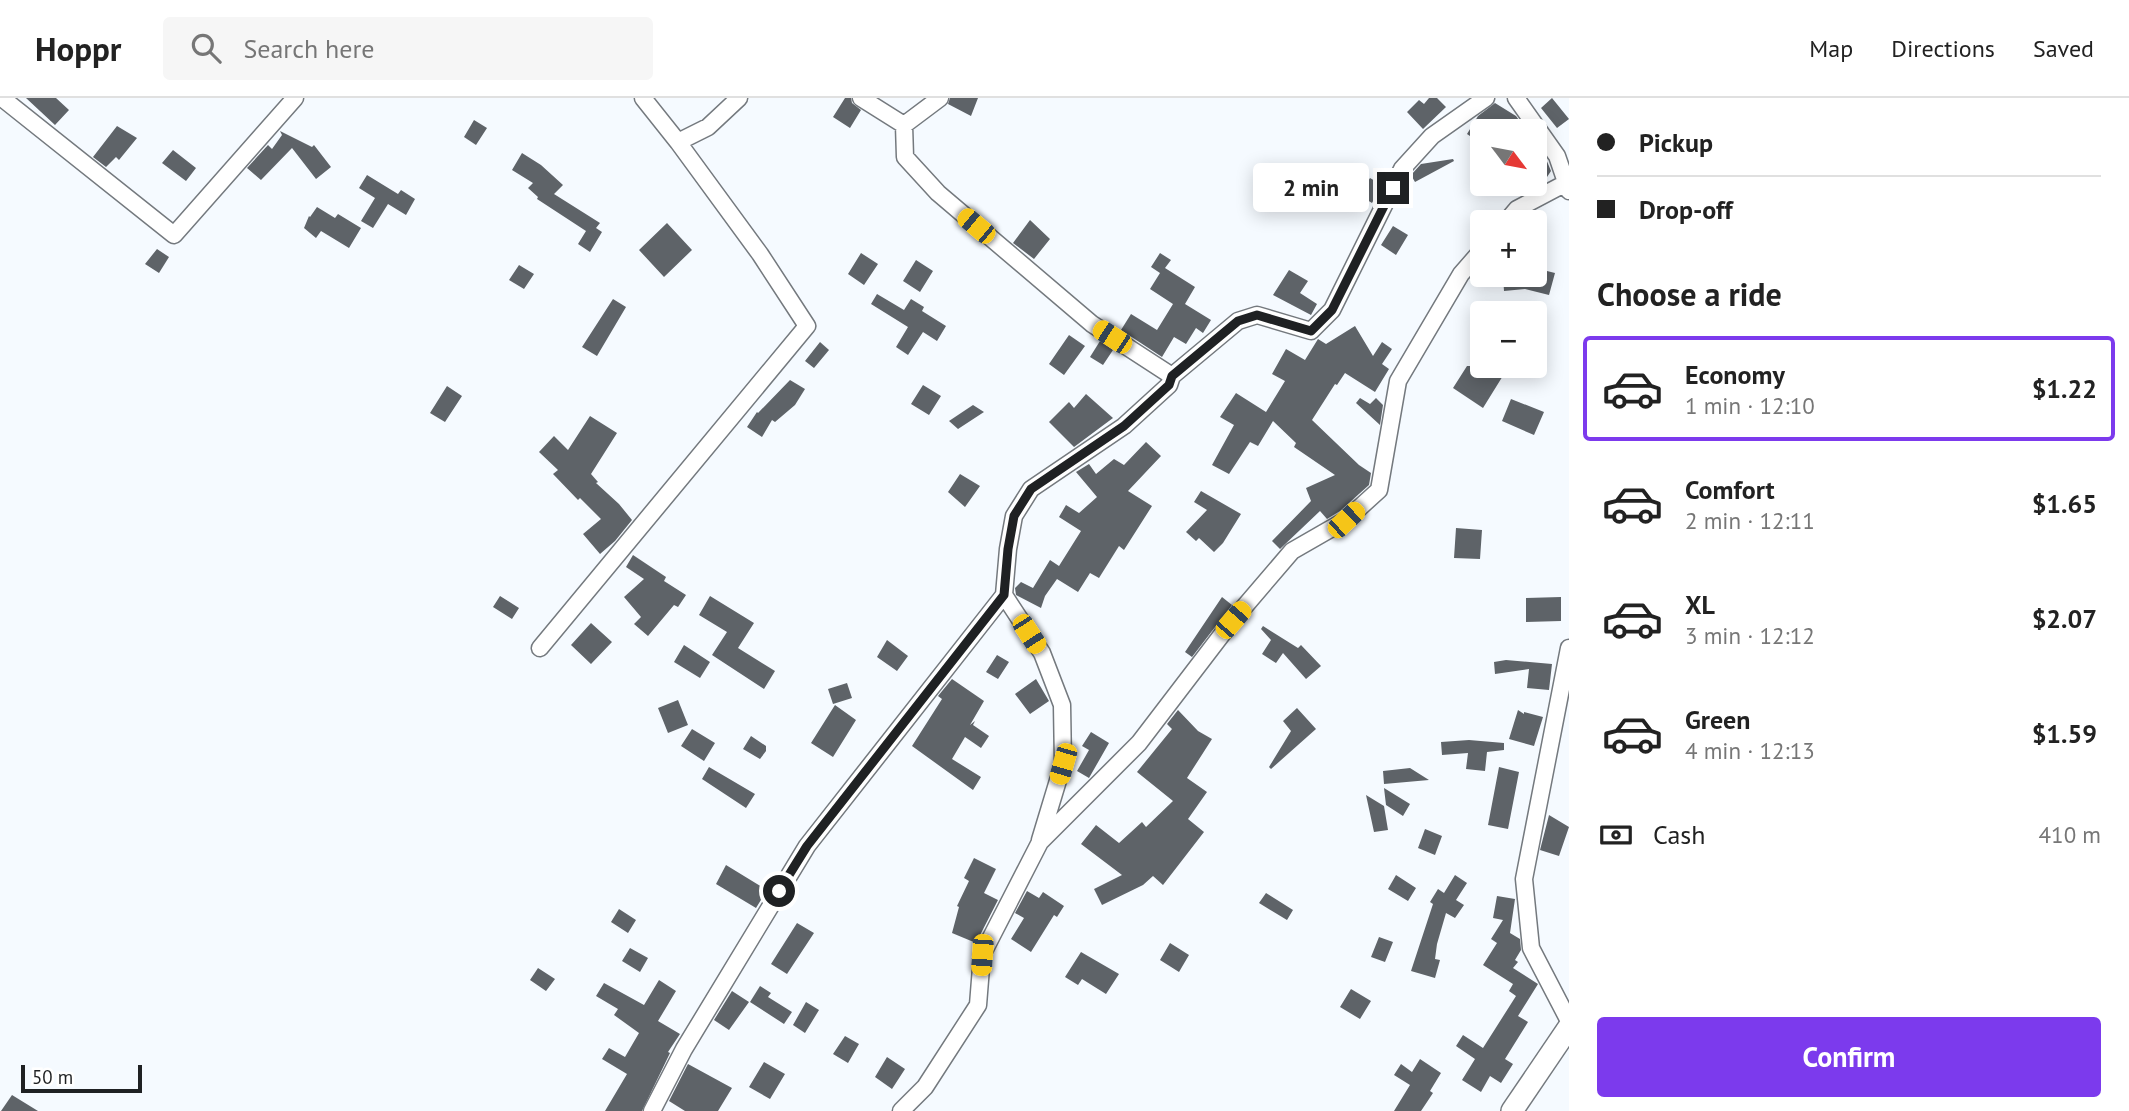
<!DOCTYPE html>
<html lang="en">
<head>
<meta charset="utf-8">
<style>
	body { margin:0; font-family:"PT Sans",sans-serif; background:#f6f6f6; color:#222; height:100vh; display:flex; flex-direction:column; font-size:26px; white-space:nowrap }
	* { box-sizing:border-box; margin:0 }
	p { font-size:23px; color:#767676 }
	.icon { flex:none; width:38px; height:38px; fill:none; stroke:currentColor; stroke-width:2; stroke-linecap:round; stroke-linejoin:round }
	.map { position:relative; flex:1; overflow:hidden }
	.details { display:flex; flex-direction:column; background:#fff; width:560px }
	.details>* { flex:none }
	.hud { display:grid; align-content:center; height:154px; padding:0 28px; background:#fff }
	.needle { width:46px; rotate:122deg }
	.controls { position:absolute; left:1470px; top:21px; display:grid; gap:14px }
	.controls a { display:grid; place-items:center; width:77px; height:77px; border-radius:7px; background:#fff; box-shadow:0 4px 18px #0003; font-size:35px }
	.scale { position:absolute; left:21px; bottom:18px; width:121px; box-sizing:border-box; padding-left:7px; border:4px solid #1f2123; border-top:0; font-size:19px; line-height:24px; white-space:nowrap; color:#1f2123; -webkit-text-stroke:5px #fff; paint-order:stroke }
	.end { position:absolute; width:32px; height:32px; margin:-16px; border:9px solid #1f2123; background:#fff; box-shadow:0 0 0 4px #fff }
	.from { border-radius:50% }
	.bubble { position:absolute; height:49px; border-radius:7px; background:#fff; box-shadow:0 4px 18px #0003; font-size:23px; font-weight:800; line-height:49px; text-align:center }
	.car { position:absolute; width:21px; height:42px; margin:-21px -10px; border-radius:9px; box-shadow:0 0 5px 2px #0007; background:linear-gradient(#f5c518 24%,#345 0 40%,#f5c518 0 76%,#345 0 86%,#f5c518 0) }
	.hud b { display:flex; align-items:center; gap:24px; height:66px; font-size:26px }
	.hud b+b { border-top:2px solid #e0e0e0 }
	.hud i { width:18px; height:18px; background:#222 }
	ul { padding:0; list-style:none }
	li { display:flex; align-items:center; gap:21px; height:105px; margin:0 14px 10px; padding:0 14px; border:4px solid transparent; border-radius:7px }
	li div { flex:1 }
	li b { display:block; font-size:26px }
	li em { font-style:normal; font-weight:800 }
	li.on { border-color:#7c3aed }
	li>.icon { width:63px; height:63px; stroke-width:1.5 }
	h2 { padding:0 28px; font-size:32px; line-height:84px }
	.pay { display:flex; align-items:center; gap:18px; height:77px; padding:0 28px; font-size:26px }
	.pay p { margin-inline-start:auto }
	.action { display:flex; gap:14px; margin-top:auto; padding:14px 28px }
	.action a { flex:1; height:80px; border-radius:7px; background:#7c3aed; color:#fff; font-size:28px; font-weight:800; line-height:80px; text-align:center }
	header { display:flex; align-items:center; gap:42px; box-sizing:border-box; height:98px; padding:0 35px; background:#fff; border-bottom:2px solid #e0e0e0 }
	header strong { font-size:33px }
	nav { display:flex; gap:38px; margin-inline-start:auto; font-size:24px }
	.search { width:490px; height:63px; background:#f6f6f6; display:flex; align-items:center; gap:18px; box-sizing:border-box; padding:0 24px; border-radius:7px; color:#767676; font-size:26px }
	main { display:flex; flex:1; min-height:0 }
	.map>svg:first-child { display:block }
	.building { fill:#5e6368 }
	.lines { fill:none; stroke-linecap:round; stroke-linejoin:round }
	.street-casing { stroke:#74797e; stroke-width:19 }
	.secondary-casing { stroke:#74797e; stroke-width:24 }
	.street { stroke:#fff; stroke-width:16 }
	.secondary { stroke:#fff; stroke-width:21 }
	.route { stroke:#1f2123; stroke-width:9 }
</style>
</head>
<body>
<header>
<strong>Hoppr</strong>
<div class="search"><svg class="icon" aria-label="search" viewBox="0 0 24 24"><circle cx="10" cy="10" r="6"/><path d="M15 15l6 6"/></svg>Search here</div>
<nav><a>Map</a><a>Directions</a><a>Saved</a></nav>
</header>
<main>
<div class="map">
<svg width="1569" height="1013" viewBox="0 0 1569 1013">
	<rect width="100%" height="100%" fill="#f5faff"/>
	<path class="building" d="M26,0H56L69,12L55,27Z
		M845,0H851L852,5L861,12L850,30L833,19Z
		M950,0H978L971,18L948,6Z
		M1429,0H1437L1446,9L1423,31L1407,14L1419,2L1424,6Z
		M1552,0L1569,21L1557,30L1541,10Z
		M1495,5L1516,18L1527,33H1482V46L1467,36L1478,18Z
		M474,22L487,30L476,47L464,39Z
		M117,28L137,40L119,62L116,59L106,69L93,59Z
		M280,33L312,49L314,47L331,69L316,81L292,50L261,82L247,70L268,47L272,51L282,37Z
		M173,52L196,70L186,83L162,65Z
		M1535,54L1546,61L1551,73L1543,85L1535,90Z
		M522,55L541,67L563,87L554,96L600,125L596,130L602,134L590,154L578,146L586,133L537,101L538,99L528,90L533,85L512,72Z
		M1453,61L1454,63L1415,84L1411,77L1421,66Z
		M367,77L398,96L401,92L415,101L406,117L388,106L373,130L361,123L375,100L359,90Z
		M1370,80L1382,87L1372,105L1359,97Z
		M317,109L335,120L338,116L361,130L349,150L321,133L316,140L304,130L309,118L310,119Z
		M1030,122L1050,141L1034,161L1013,145Z
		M667,125L692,152L664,179L639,152Z
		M1393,128L1408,137L1396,157L1381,147Z
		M157,151L169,159L159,175L145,166Z
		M861,155L878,166L864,187L848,176Z
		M1160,155L1171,162L1165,170L1195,189L1185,206L1211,222L1203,235L1196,230L1186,246L1174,239L1162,259L1121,232L1131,216L1157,232L1173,206L1150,191L1160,175L1151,169Z
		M916,162L933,173L920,194L903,183Z
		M519,167L534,176L524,191L509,182Z
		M1535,170L1555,175L1549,197L1525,191L1504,193L1503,178L1535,177Z
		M1289,172L1308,183L1300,195L1317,206L1311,217L1273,197Z
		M877,196L904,212L911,201L924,209L922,213L946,228L937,243L923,234L908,257L896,249L908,229L871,206Z
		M613,201L626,209L597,258L582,249Z
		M1355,228L1373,258L1382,244L1392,251L1382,266L1389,271L1375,294L1345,275L1337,287L1335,286L1312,322L1359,367L1371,375L1369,387L1340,413L1327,421L1320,413L1280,451L1272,443L1311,403L1306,390L1335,377L1294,349L1296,345L1273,323L1258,348L1250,344L1229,376L1212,367L1234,327L1220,319L1236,295L1266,314L1285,283L1272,276L1286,251L1305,262L1318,241L1326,246Z
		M1069,237L1085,248L1064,277L1049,266Z
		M1100,243L1113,252L1103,267L1090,259Z
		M820,244L829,252L814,270L805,263Z
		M1467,268H1509L1483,310L1453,290Z
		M790,282L805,291L795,307L775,324L772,322L762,339L747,329L757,314L758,315Z
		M923,287L941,298L929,317L911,306Z
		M447,288L462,298L445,324L430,315Z
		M1086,296L1113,320L1074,349L1049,324L1069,304L1074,310Z
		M1360,300L1370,306L1376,300L1383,307L1380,327L1356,305Z
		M1511,301L1544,314L1534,337L1502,323Z
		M973,307L984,314L958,331L949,323Z
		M590,318L617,335L591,376L598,384L596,385L619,406L632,422L615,443L600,456L583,436L601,421L580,400L578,402L553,376L558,372L539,354L554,338L568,352Z
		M1146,344L1161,358L1128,393L1152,408L1124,452L1119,448L1099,480L1090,475L1078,494L1057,481L1045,498L1041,510L1016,497L1015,490L1021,484L1033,490L1050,462L1059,468L1081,433L1059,419L1066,407L1079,415L1097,399L1076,374L1089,366L1096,376L1114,361L1124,367Z
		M960,376L980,388L965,409L948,394Z
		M1201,393L1241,416L1223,445L1214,454L1199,440L1196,443L1186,434L1207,412L1194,404Z
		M1456,430L1482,432L1480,461L1454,460Z
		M633,457L666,479L664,483L686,497L678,509L674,507L648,538L634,526L641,519L624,499L644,481L626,469Z
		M500,498L519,510L512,521L493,509Z
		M710,498L754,525L738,550L775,573L764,591L712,557L727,534L699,517Z
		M1222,499L1232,507L1192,559L1185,554Z
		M1561,499V523L1526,524V500Z
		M591,525L612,544L591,566L571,547Z
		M1263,528L1298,550L1301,547L1321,568L1306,581L1283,555L1276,565L1262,556L1271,542L1261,531Z
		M887,542L908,558L897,573L877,559Z
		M684,547L710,564L700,580L674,564Z
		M997,557L1009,564L998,581L986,574Z
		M1506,562L1552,566L1549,592L1527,590L1529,571L1495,576L1494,564Z
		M952,581L984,603L970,627L975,623L973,627L989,638L981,650L965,639L952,661L981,679L973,692L912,648L942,601L938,598Z
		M1036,581L1049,603L1030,616L1015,596Z
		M847,585L852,600L833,606L828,591Z
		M678,602L688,627L668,635L658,610Z
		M835,607L856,622L833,659L811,645Z
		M1297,610L1316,631L1271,671L1269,669L1291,633L1283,623Z
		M1178,612L1198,633L1212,641L1187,680L1207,694L1188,721L1204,734L1163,787L1153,778L1143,787L1102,807L1094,791L1122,777L1081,746L1096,727L1119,745L1142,724L1146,729L1173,703L1137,674L1172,631L1167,626Z
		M1518,612L1524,616V614L1543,619L1534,648L1509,641Z
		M692,631L715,645L704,663L681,648Z
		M1091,634L1109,645L1089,680L1077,673L1089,652L1082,648Z
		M751,638L766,648V653L760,661L743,651Z
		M1469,642L1504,645V652L1487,654L1485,673L1466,671L1468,655L1442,657L1441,644Z
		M709,669L755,696L746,710L702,681Z
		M1499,669L1519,674L1508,731L1488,727Z
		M1410,670L1429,682L1384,686L1383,673Z
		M1384,690L1410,706L1403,718L1386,707Z
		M1366,697L1384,708L1388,732L1374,734Z
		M1549,717L1569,729L1559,758L1540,752Z
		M1425,731L1442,738L1435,757L1418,750Z
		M974,760L996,771L984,795L998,802L976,845L952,835L959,809L957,808L969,783L964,780Z
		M726,767L767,792L756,810L716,786Z
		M1396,777L1416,790L1408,803L1388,791Z
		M1455,777L1467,785L1456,802L1464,807L1455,820L1446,815L1437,846L1435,861L1440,862L1435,880L1411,873L1433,806L1430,804L1438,791L1444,795Z
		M1027,793L1039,800L1043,794L1064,808L1057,819L1054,817L1031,854L1011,841L1024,820L1015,815Z
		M1266,795L1293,812L1287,822L1259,805Z
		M1497,798L1515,801L1510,835L1520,841L1521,852L1515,862L1518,864L1513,870L1538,886L1518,918L1528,924L1505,961L1513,966L1501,985L1490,978L1481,994L1462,982L1475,961L1456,948L1463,937L1483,950L1516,898L1509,893L1513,886L1483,867L1497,845L1491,841L1503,822L1493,820Z
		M619,811L636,822L628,835L611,824Z
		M797,825L814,835L787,876L771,866Z
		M1379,839L1393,844L1385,864L1371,859Z
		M1170,845L1189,857L1179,874L1160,862Z
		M630,850L648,860L640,874L622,863Z
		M1081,854L1119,876L1106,896L1082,881L1078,887L1065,879Z
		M538,870L555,881L546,893L530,882Z
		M659,882L676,893L658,923L680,936L668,954L670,955L642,1013H605L627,976L602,961L609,950L625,959L639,935L614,917L618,911L596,898L604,885L644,907Z
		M760,888L771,895L768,899L792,914L784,926L750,904Z
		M1351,891L1371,903L1360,921L1340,909Z
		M732,893L749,904L729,932L714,922Z
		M806,904L819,912L805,935L793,927Z
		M845,938L859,946L848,965L833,956Z
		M887,959L905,971L892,991L875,979Z
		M1420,961L1441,975L1430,993L1433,995L1421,1013H1394L1410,987L1394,977L1401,966L1412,974Z
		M764,964L785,976L770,1001L749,989Z
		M688,966L732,990L718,1013H685L669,1003Z
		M12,997L38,1013H1Z"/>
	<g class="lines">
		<defs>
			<path id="street" d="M2,0L174,137L295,0
				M643,0L678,44L708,29L739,0
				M861,0L904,27L940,0
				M1516,0L1557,58L1569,93
				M1506,124L1517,111L1566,85
				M1172,278L1238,223L1257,217L1311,233L1332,212L1402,71L1432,38L1486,0
				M1004,497L1042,555L1062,607L1063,666L1040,742
				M540,550L807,228L760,156L678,44
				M1569,550L1524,781L1531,850L1569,923
				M652,1013L684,951L807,748L1004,497L1008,451L1014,418L1031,391L1124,328L1169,287L1172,278L1092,226L938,95L905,59L904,27
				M901,1013L925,989L978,907L982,857L1040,744L1139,645L1233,522L1292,453L1346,422L1379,392L1398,283L1461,176L1482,152"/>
			<path id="secondary" d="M1512,1013L1569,929"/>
		</defs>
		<use href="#street" class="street-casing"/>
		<use href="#secondary" class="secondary-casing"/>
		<use href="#street" class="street"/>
		<use href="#secondary" class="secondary"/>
	</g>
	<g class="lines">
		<path class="route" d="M779,793L807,748L1004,497L1008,451L1014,418L1031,391L1124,328L1169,287L1172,278L1238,223L1257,217L1311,233L1332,212L1393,90"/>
	</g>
</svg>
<div class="controls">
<a><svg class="needle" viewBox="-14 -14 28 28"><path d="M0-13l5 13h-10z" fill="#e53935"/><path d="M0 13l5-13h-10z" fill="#767676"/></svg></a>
<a>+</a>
<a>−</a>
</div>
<div class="scale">50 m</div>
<i class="end from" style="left:779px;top:793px"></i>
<i class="end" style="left:1393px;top:90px"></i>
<div class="bubble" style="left:1253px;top:65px;width:116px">2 min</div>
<i class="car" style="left:976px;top:128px;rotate:310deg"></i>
<i class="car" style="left:1112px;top:239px;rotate:303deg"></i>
<i class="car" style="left:1346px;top:422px;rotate:47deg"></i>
<i class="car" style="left:1233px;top:522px;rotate:41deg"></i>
<i class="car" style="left:1029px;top:536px;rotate:147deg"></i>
<i class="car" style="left:1063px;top:666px;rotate:196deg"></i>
<i class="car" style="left:982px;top:857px;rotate:184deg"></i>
</div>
<section class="details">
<div class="hud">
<b><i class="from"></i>Pickup</b>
<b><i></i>Drop-off</b>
</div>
<h2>Choose a ride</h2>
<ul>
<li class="on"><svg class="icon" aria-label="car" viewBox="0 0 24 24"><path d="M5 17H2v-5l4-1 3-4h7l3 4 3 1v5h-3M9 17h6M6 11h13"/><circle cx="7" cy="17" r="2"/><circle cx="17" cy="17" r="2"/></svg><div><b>Economy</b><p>1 min · 12:10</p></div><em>$1.22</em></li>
<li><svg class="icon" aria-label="car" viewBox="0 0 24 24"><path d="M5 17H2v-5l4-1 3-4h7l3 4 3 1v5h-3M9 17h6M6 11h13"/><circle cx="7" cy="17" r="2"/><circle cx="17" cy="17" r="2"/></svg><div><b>Comfort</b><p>2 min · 12:11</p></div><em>$1.65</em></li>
<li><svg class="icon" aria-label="car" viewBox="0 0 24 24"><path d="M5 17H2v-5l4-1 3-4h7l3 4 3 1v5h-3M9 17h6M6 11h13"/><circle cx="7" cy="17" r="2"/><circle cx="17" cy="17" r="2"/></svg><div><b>XL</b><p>3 min · 12:12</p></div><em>$2.07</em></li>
<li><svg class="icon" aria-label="car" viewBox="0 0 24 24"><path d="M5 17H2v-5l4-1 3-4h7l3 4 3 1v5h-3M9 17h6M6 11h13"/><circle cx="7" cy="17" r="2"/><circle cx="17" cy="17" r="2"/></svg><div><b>Green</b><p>4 min · 12:13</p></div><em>$1.59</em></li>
</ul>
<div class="pay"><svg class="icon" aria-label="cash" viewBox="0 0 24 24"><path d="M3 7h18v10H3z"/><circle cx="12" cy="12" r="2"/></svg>Cash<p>410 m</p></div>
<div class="action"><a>Confirm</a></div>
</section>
</main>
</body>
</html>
